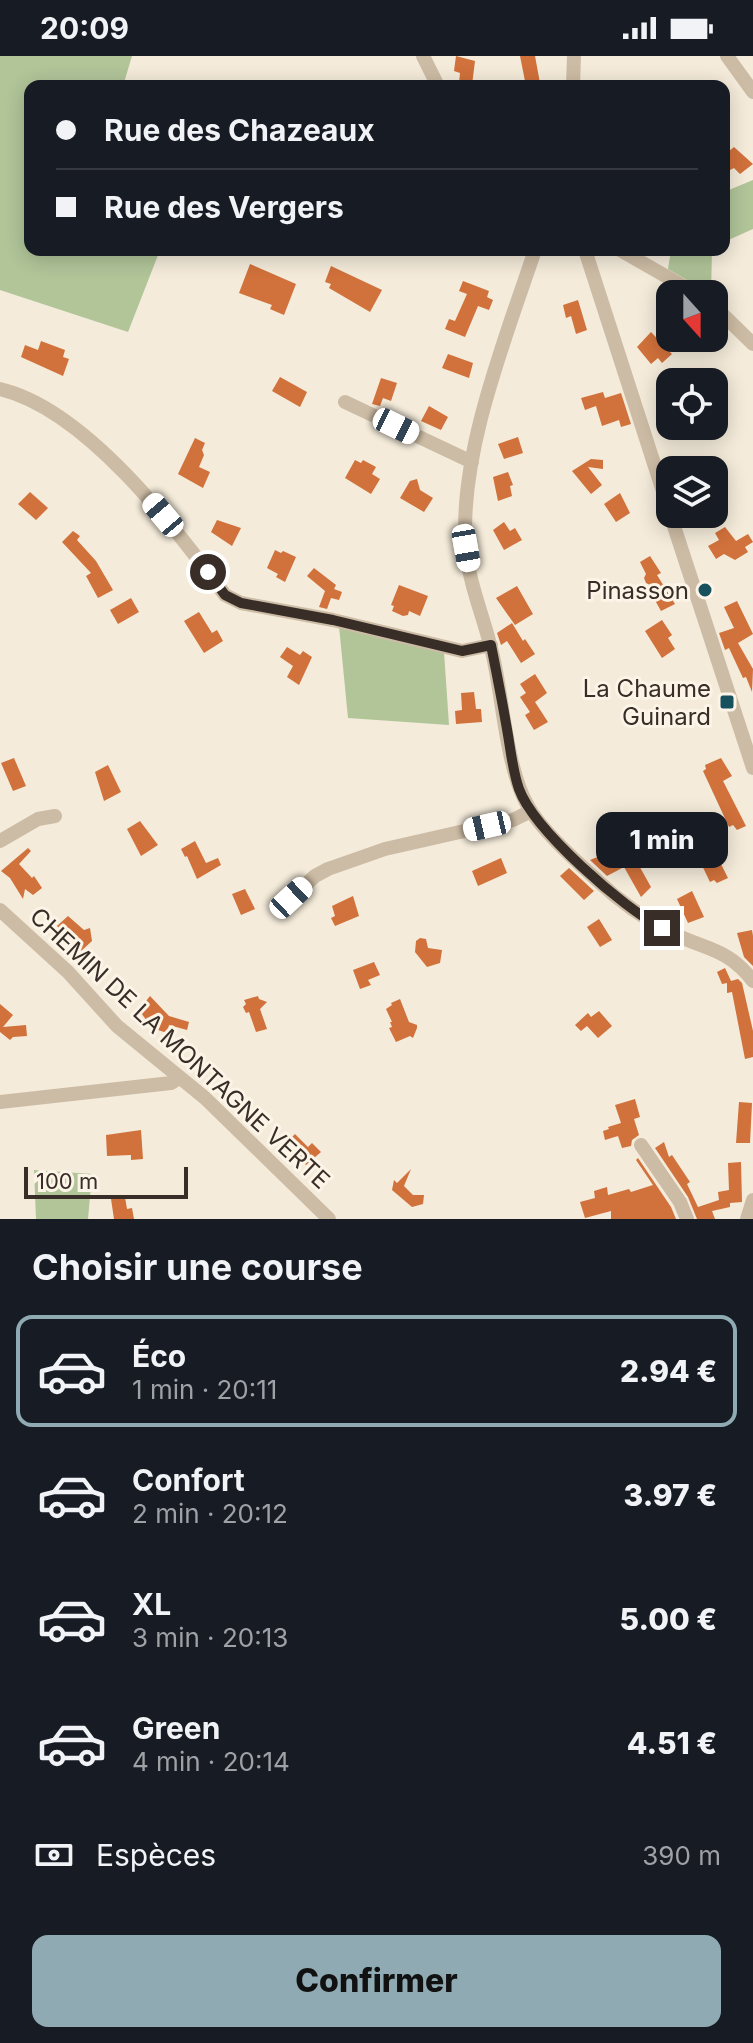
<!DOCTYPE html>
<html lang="fr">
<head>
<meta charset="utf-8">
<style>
	body { margin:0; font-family:Inter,sans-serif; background:#242831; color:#f1f3f6; height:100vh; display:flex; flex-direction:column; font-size:30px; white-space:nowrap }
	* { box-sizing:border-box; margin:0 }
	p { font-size:26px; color:#9ea1a6 }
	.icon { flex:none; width:44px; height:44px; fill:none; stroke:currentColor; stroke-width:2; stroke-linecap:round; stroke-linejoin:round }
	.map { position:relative; height:1163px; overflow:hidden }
	.details { display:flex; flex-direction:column; background:#171b24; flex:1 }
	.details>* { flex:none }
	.guide { position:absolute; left:24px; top:24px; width:706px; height:176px; border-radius:16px; box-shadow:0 4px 20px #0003; display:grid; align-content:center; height:176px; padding:0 32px; background:#171b24 }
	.needle { width:52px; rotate:159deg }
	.buttons { position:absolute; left:656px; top:224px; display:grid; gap:16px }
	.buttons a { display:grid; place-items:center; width:72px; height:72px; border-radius:16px; background:#171b24; box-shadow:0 4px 20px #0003; font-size:40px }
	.scale { position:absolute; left:24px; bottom:20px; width:164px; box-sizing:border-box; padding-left:8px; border:4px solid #382e27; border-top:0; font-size:22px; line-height:28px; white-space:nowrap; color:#382e27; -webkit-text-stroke:6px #fbf4e7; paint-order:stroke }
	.end { position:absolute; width:36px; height:36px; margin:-18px; border:10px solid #382e27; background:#fff; box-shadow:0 0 0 4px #fff }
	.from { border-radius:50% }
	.bubble { position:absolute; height:56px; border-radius:16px; background:#171b24; box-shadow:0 4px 20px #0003; font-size:26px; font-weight:800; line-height:56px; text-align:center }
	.car { position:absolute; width:24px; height:48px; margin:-24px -12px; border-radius:10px; box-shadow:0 0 6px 2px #0007; background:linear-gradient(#fff 24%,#345 0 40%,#fff 0 76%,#345 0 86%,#fff 0) }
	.guide b { display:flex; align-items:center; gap:28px; height:76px; font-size:30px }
	.guide b+b { border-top:2px solid #363941 }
	.guide i { width:20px; height:20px; background:#f1f3f6 }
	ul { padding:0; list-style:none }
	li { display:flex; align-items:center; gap:24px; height:112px; margin:0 16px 12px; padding:0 16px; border:4px solid transparent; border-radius:16px }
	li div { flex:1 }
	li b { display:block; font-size:30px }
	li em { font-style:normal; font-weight:800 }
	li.selected { border-color:#8faab2 }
	li>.icon { width:72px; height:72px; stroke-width:1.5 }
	h2 { padding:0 32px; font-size:36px; line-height:96px }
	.pay { display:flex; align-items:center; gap:20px; height:88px; padding:0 32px; font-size:30px }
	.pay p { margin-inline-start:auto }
	.action { display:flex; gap:16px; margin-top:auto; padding:16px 32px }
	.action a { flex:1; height:92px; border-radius:16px; background:#8faab2; color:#111; font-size:32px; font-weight:800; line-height:92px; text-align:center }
	.status { display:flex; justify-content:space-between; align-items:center; height:56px; padding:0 40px; background:#171b24; direction:ltr }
	.status svg { height:22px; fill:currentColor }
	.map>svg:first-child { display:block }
	.green { fill:#b1c599 }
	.building { fill:#d1713b }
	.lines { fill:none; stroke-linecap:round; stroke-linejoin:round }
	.minor { stroke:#cdbca5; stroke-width:14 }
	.route { stroke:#382e27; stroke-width:10 }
	.poi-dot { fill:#18515e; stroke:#fbf4e7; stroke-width:3 }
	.labels { text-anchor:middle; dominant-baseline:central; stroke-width:6; stroke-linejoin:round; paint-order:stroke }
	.poi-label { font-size:24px; fill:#382e27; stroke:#fbf4e7; text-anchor:end }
	.street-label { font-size:24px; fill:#382e27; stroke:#fbf4e7 }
</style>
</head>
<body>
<div class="status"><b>20:09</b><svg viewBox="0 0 49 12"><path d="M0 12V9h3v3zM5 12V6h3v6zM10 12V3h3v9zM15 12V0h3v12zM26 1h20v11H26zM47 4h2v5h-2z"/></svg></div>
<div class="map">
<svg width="753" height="1163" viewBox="0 0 753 1163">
	<rect width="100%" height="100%" fill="#f4ebda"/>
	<path class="green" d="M0,0H132L123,30H30V194H160L128,276L0,234Z
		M753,124V173L724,186V136Z
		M671,194H712L711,238L668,213Z
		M339,570L444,596L449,669L348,662Z
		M34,1114L92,1118L88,1163H36Z"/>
	<path class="building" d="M456,0L475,5L472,29L459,27L460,17L454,15Z
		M520,0H535L540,27L526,30Z
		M734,91L753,108L740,118L734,112L730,114L724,107L728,104L724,99Z
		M250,208L296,228L284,259L270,253L272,249L239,237Z
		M331,210L382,234L370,256L329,232L331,228L325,226Z
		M463,225L489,235L487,241L493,244L489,254L478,250L465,281L445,273L449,263L455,265L467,238L459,235Z
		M578,244L587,274L576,278L571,260L566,262L563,249Z
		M651,276L672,298L662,307L658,302L651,308L637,291Z
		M41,285L65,294L63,301L69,303L63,320L21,301L25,289L38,294Z
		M448,298L473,307L469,322L442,312Z
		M280,321L307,336L300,351L272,335Z
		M381,322L397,327L391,345L383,342L380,350L372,348Z
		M603,336L605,342L621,337L631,368L621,371L619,364L602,370L596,350L585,354L581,342Z
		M429,350L448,361L441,374L421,365Z
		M518,381L523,397L504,403L498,388Z
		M195,382L205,387L202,394L204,399L199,411L210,416L203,432L178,418Z
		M591,403L603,404V413L588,411L602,429L591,438L572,415Z
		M355,404L361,407L363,404L376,411L372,418L380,423L371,438L345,422Z
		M508,416L513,429L510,430L512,440L498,445L493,421Z
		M417,423L420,434L433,442L424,456L400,442L410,425Z
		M30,436L48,452L36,464L18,448Z
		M620,437L630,457L616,466L604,448Z
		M217,464L241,472L232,490L211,476Z
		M504,466L510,475L515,472L522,484L504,494L493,474Z
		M725,471L736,485L748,478L753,486L745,491L748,496L735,504L724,498L716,503L708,490L719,484L715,477Z
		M73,475L80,480L77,484L96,505L113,534L98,542L86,520L91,517L62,486Z
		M275,494L281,497L283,495L296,501L285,526L276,521L278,518L267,512Z
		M650,500L661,517L657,519L675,548L661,555L652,539L660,534L646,527L644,522L646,518L640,506Z
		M314,512L336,529L334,533L342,536L339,544L331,542L327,553L319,551L325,535L307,520Z
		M399,529L428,540L420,560L409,555L408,559L403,560L392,555L394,550L391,549Z
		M517,530L533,558L515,569L496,542Z
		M131,542L139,556L118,568L110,554Z
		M737,545L753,578L738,587L753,613L752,636L746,621L743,622L729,592L725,594L719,577L734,572L724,551Z
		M199,556L212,577L217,574L223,585L204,597L184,565Z
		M662,564L672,579L668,582L675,593L662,602L645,575Z
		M512,567L523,585L525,583L535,598L521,607L507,585L501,589L497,577Z
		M287,591L300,599L303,595L312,601L299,629L287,621L293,610L280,601Z
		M535,618L547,637L535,646L548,666L534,674L525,659L530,656L520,641L526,637L520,628Z
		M474,636L476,653H481L482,666L456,668L455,655L462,654L461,637Z
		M14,702L26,730L13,735L1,707Z
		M721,702L732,720L723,725L746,770L737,774L733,769L729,771L703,715L706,713L705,709Z
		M108,709L121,736L104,745L95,716Z
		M140,765L158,789L141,800L127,773Z
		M195,785L206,807L218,802L221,809L197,823L187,800L185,801L181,793Z
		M711,788L728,822L717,827L714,824L710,826L695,795Z
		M28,792L31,795L19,808L32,822L34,820L42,832L33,839L25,833L23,843L10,822L1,815Z
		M632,797L651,831L641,841L624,811L607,820L590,804L605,798L611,808Z
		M501,802L507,817L478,830L472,815Z
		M569,812L594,835L584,844L560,820Z
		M245,833L255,853L241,859L232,838Z
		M692,835L704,861L688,867L677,843Z
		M353,840L359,860L335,870L331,862L335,860L332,850Z
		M68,860L84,874L90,872L92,885L81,895L73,890L57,870Z
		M599,863L612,884L600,891L587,871Z
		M752,874L753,880V910L744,901L737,877Z
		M420,882L426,883L428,892L442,894L440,907L427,911L415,896L416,885Z
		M374,906L380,919L368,924L371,929L360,933L353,914Z
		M725,912L731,925L738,923L742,927L753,975V1001L745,1003L732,936L727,937V927L722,928L717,916Z
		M150,940L169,960L189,966L187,974L169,969L167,977L152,972L139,954Z
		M258,940L259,943L267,946L260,953L267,973L256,976L249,956L246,957L243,951L246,948L244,944Z
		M400,943L409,966L417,969V972L413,982L410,980L396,986L389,972L392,971L390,966H392L386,953L392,949L391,947Z
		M0,948L13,959L3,971L26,969L27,980L13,981L10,984L0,976Z
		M599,955L612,970L598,982L587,970L581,975L575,969L588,957L591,961Z
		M635,1043L640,1061L634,1063L639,1079L632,1084L631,1090L622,1092L618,1080L605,1084L603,1075L609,1073L608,1071L621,1067L615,1049Z
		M739,1046L752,1047L750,1087H736Z
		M141,1074L143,1103L131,1104V1099L107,1100L106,1079Z
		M295,1078L308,1091L312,1087L321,1096L306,1109L285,1088Z
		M664,1086L669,1101L672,1099L690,1126L687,1128L698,1151L719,1144L718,1136L729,1134L728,1107L741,1106L742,1146L730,1147V1151L712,1155L715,1163H697L688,1141L655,1092Z
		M638,1102L671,1151L676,1163H611V1155L585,1162L580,1146L595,1142L594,1135L607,1131L608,1139L629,1133L631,1136L653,1129L636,1104Z
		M411,1113L404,1130L413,1139H424L423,1148L412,1151L392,1134L394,1124L397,1127Z
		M125,1141L127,1153L132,1152L134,1163H114L111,1143Z"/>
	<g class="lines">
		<path class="minor" d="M423,0L438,30
			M727,0L753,36
			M573,30L574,0
			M535,194C506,281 458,400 466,492C469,532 488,570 495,610C503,649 508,717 528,750C541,774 577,806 598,825C620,846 645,863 672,877C706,894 728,892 753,925
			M585,194L670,457
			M620,194L697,238
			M714,250L753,288
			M0,333C85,353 174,470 225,539L241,547L333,564L462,595L491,589
			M345,346L472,406
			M670,458L753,712
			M0,785L38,763L55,760
			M291,842L315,820L328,813L385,793L513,764L531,755
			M0,854L68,916L117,970L205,1042L329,1163
			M0,1046L171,1027L179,1022
			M641,1089L680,1146L687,1163
			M747,1163L753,1144"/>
	</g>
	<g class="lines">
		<path class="route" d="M208,516L225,539L241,547L333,564L462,595L491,589C497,619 503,649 508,679C511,697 513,716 519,733C534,774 623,852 662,872"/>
	</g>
	<g class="poi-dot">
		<circle cx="705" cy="534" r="8"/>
		<rect x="719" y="638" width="16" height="16" rx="4"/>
	</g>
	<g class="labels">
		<g class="poi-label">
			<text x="689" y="534">Pinasson</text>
			<text x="711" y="632">La Chaume<tspan x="711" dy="28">Guinard</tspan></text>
		</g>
		<g class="street-label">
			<text transform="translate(180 992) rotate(43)">CHEMIN DE LA MONTAGNE VERTE</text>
		</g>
	</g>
</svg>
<div class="buttons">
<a><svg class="needle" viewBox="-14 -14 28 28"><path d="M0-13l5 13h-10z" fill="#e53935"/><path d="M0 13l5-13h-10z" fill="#9ea1a6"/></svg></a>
<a><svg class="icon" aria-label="locate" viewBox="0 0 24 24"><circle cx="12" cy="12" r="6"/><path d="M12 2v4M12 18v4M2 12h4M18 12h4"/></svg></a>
<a><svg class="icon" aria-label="layers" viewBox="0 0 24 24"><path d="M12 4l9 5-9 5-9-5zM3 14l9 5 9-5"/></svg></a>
</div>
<div class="scale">100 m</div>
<i class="end from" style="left:208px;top:516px"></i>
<i class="end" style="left:662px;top:872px"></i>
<div class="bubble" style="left:596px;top:756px;width:132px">1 min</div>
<i class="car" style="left:396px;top:370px;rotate:116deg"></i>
<i class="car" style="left:163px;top:459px;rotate:320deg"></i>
<i class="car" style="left:466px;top:492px;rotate:170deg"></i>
<i class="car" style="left:487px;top:770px;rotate:257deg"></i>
<i class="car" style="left:291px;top:842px;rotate:47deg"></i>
<div class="guide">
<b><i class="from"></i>Rue des Chazeaux</b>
<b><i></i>Rue des Vergers</b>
</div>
</div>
<section class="details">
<h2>Choisir une course</h2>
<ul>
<li class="selected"><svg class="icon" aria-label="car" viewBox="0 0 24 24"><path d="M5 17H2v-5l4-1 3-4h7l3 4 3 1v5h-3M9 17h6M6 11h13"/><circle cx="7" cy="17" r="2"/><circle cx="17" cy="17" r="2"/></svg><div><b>Éco</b><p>1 min · 20:11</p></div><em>2.94 €</em></li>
<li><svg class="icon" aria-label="car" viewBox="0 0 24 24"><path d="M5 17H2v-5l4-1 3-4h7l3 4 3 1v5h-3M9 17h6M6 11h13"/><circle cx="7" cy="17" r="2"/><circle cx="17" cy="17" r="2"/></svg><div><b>Confort</b><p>2 min · 20:12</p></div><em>3.97 €</em></li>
<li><svg class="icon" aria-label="car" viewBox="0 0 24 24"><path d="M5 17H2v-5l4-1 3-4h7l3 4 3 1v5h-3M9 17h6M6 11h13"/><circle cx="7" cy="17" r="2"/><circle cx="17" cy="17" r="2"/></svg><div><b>XL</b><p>3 min · 20:13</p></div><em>5.00 €</em></li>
<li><svg class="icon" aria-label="car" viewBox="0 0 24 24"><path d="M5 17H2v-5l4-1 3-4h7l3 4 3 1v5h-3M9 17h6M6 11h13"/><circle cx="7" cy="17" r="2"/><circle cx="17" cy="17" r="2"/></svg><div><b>Green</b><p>4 min · 20:14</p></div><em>4.51 €</em></li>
</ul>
<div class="pay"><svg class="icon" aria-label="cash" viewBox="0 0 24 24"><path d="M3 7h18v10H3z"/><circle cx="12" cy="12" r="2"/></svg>Espèces<p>390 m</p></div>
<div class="action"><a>Confirmer</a></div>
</section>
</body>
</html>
